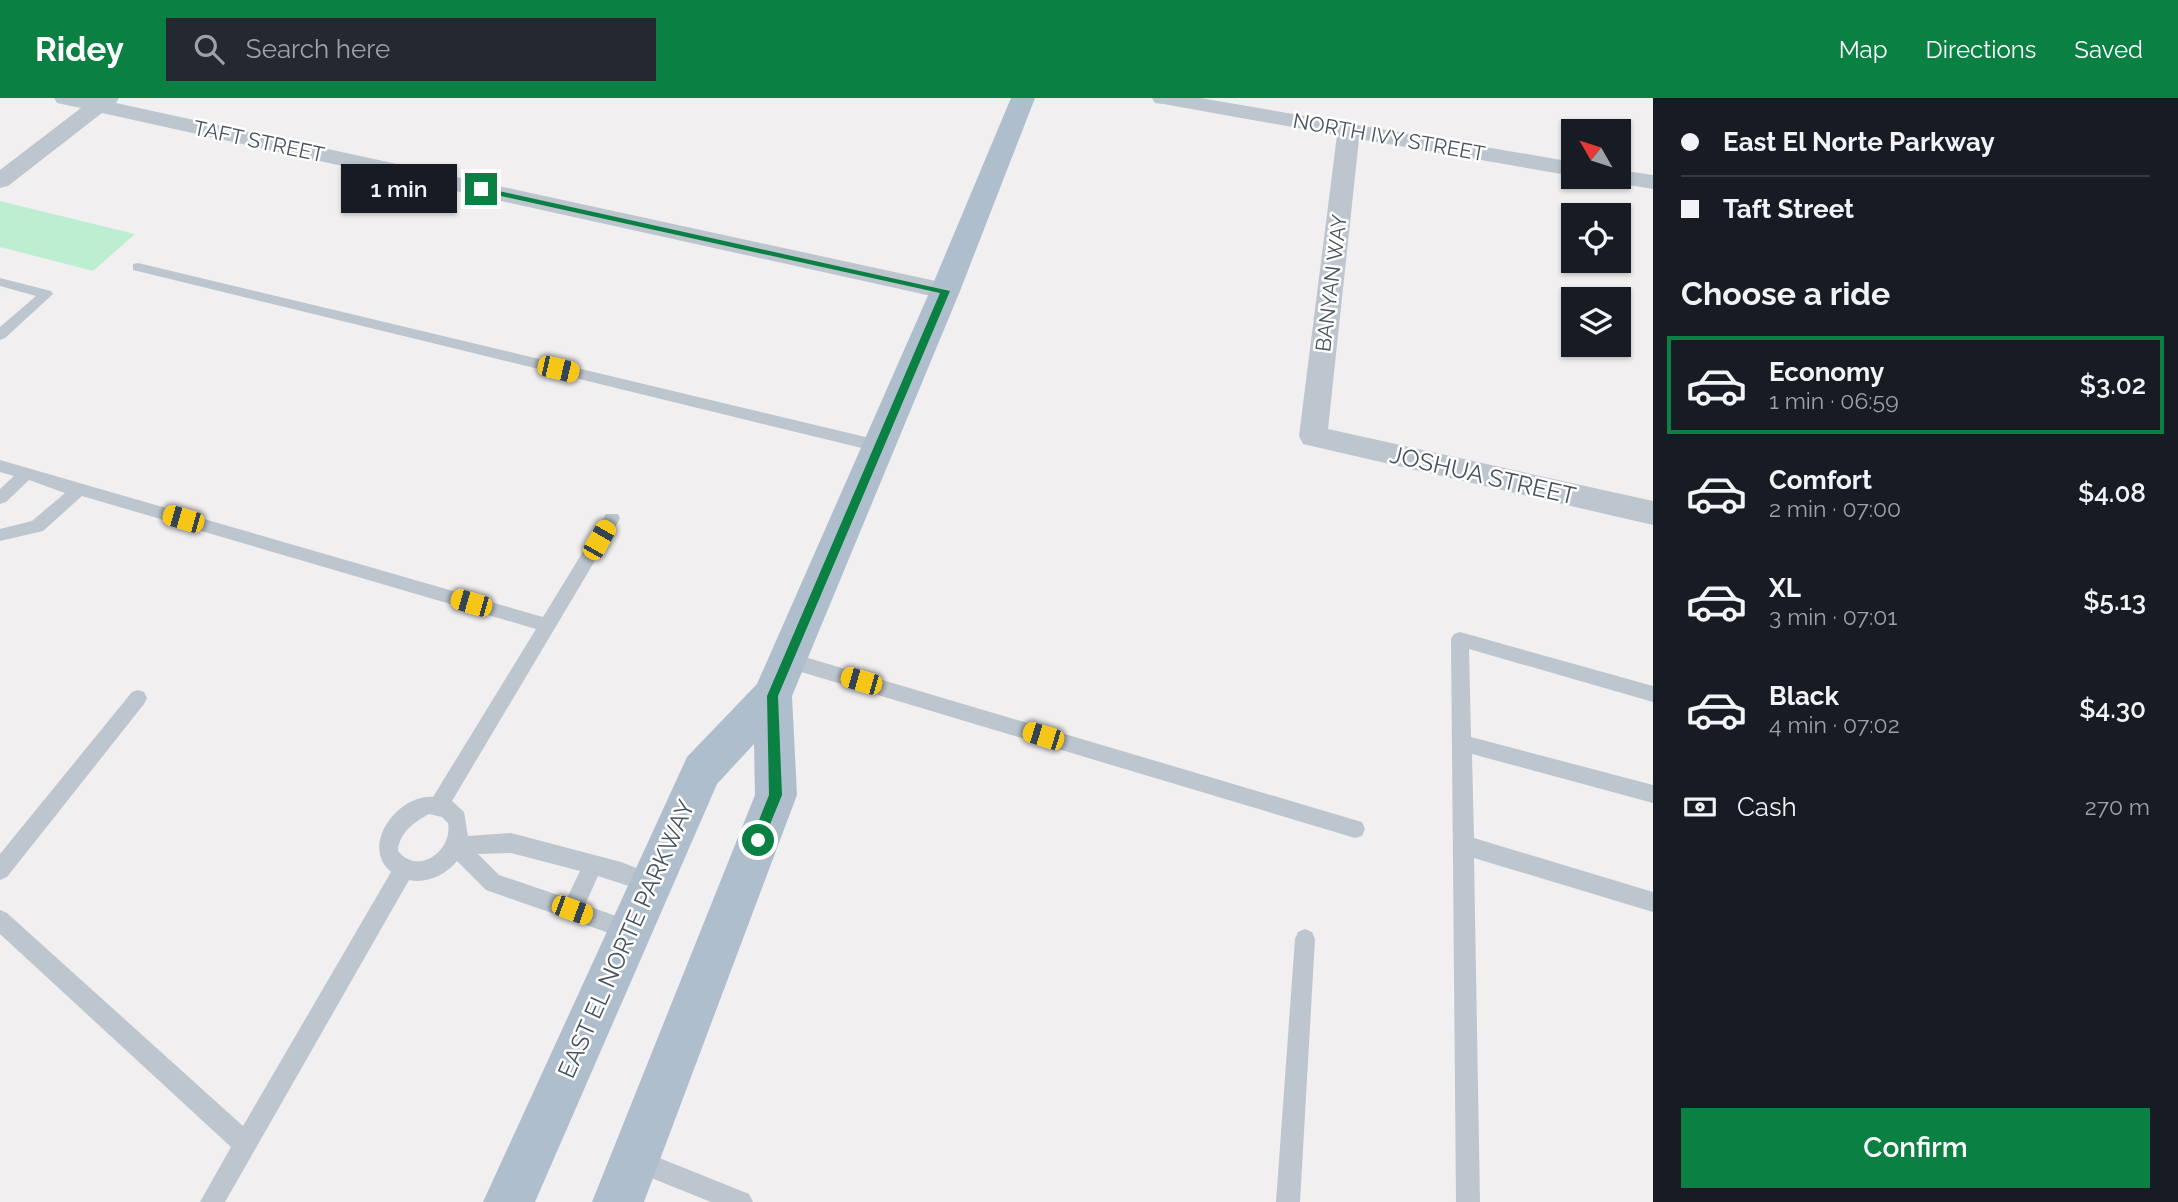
<!DOCTYPE html>
<html lang="en">
<head>
<meta charset="utf-8">
<style>
	body { margin:0; font-family:Raleway,sans-serif; background:#242831; color:#f1f3f6; height:100vh; display:flex; flex-direction:column; font-size:26px; white-space:nowrap }
	* { box-sizing:border-box; margin:0 }
	p { font-size:23px; color:#9ea1a6 }
	.icon { flex:none; width:38px; height:38px; fill:none; stroke:currentColor; stroke-width:2; stroke-linecap:round; stroke-linejoin:round }
	.map { position:relative; flex:1; overflow:hidden }
	.details { display:flex; flex-direction:column; background:#171b24; width:525px }
	.details>* { flex:none }
	.banner { display:grid; align-content:center; height:154px; padding:0 28px; background:#171b24 }
	.needle { width:46px; rotate:309deg }
	.fabs { position:absolute; left:1561px; top:21px; display:grid; gap:14px }
	.fabs a { display:grid; place-items:center; width:70px; height:70px; border-radius:0px; background:#171b24; box-shadow:0 2px 5px #0004; font-size:35px }
	.end { position:absolute; width:32px; height:32px; margin:-16px; border:9px solid #0b8043; background:#fff; box-shadow:0 0 0 4px #fff }
	.from { border-radius:50% }
	.bubble { position:absolute; height:49px; border-radius:0px; background:#171b24; box-shadow:0 2px 5px #0004; font-size:23px; font-weight:600; line-height:49px; text-align:center }
	.car { position:absolute; width:21px; height:42px; margin:-21px -10px; border-radius:9px; box-shadow:0 0 5px 2px #0007; background:linear-gradient(#f5c518 24%,#345 0 40%,#f5c518 0 76%,#345 0 86%,#f5c518 0) }
	.banner b { display:flex; align-items:center; gap:24px; height:66px; font-size:26px }
	.banner b+b { border-top:2px solid #363941 }
	.banner i { width:18px; height:18px; background:#f1f3f6 }
	ul { padding:0; list-style:none }
	li { display:flex; align-items:center; gap:21px; height:98px; margin:0 14px 10px; padding:0 14px; border:4px solid transparent; border-radius:0px }
	li div { flex:1 }
	li b { display:block; font-size:26px }
	li em { font-style:normal; font-weight:600 }
	li.current { border-color:#0b8043 }
	li>.icon { width:63px; height:63px; stroke-width:1.5 }
	h2 { padding:0 28px; font-size:32px; line-height:84px }
	.pay { display:flex; align-items:center; gap:18px; height:77px; padding:0 28px; font-size:26px }
	.pay p { margin-inline-start:auto }
	.cta { display:flex; gap:14px; margin-top:auto; padding:14px 28px }
	.cta a { flex:1; height:80px; border-radius:0px; background:#0b8043; color:#fff; font-size:28px; font-weight:600; line-height:80px; text-align:center }
	header { display:flex; align-items:center; gap:42px; box-sizing:border-box; height:98px; padding:0 35px; background:#0b8043; color:#fff }
	header strong { font-size:33px }
	nav { display:flex; gap:38px; margin-inline-start:auto; font-size:24px }
	.search { width:490px; height:63px; background:#242831; display:flex; align-items:center; gap:18px; box-sizing:border-box; padding:0 24px; border-radius:0px; color:#9ea1a6; font-size:26px }
	main { display:flex; flex:1; min-height:0 }
	.map>svg:first-child { display:block }
	.green { fill:#beeed2 }
	.lines { fill:none; stroke-linecap:round; stroke-linejoin:round }
	.service { fill:#bdc6ce; fill-rule:evenodd }
	.minor { fill:#bdc6ce; fill-rule:evenodd }
	.primary { fill:#afbecd; fill-rule:evenodd }
	.route { fill:#0b8043 }
	.labels { text-anchor:middle; dominant-baseline:central; stroke-width:5; stroke-linejoin:round; paint-order:stroke }
	.far-street-label { font-size:21px; fill:#47525c; stroke:#fff }
	.street-label { font-size:24px; fill:#47525c; stroke:#fff }
</style>
</head>
<body>
<header>
<strong>Ridey</strong>
<div class="search"><svg class="icon" aria-label="search" viewBox="0 0 24 24"><circle cx="10" cy="10" r="6"/><path d="M15 15l6 6"/></svg>Search here</div>
<nav><a>Map</a><a>Directions</a><a>Saved</a></nav>
</header>
<main>
<div class="map">
<svg width="1653" height="1104" viewBox="0 0 1653 1104">
	<rect width="100%" height="100%" fill="#f1efef"/>
	<path class="green" d="M0,103L135,136L93,173L0,149Z"/>
	<g class="lines">
		<path class="service" d="M138,165L878,342L886,348L878,354L133,172V166Z
			M0,180L51,193L53,196L5,240L0,242V229L36,198L0,188Z
			M0,362L543,519L606,416H618L620,420L618,424L452,703L464,714L468,738L511,735L621,764L657,778L660,785L657,792L650,795L598,778L585,807L636,825L639,832L636,839L629,842L486,792L457,763C446,777 426,786 409,782L225,1104H200L231,1049L0,836V812L7,815L243,1028L391,774C359,747 399,696 433,699L536,531L82,398L43,433L0,443V431L32,423L65,395L29,382L6,404L0,406V391L14,378L0,374ZM429,716L442,719L448,725C453,753 418,778 398,753C399,735 414,724 429,716ZM511,755L580,773L567,800L499,777L478,756Z
			M1460,534L1653,588V604L1469,551L1471,639L1653,687V705L1472,656L1474,740L1653,794V814L1474,760L1480,1104H1456L1451,541L1454,536Z
			M788,554L1355,722L1362,724L1365,731L1362,738L1355,740L788,570L782,567L779,562L782,557Z
			M138,592L144,594L147,600L144,606L7,779L0,782V756L132,594Z
			M1305,831L1312,834L1315,841L1300,1104H1276L1295,841L1298,834Z
			M637,1051L749,1096L753,1104H711L629,1071L625,1063L629,1055Z"/>
		<path class="minor" d="M54,0H119L116,5L945,185L954,187L958,193L954,199L945,201L102,15L8,88L0,90V72L81,10L57,5Z
			M1152,0H1200L1573,64V78L1359,41L1328,331L1653,403V427L1303,346L1299,338L1337,37L1163,6L1155,5Z
			M1619,72L1653,77V91L1611,84L1607,79H1619Z"/>
		<path class="primary" d="M1011,0H1035L960,193L792,598L797,697L644,1104H592L755,697L754,646L717,686L535,1104H483L687,659L757,586L930,193Z"/>
	</g>
	<path class="route" d="M481,89L950,193L778,598L782,697L762,746H753L751,742L769,697L767,598L940,195L478,93Z"/>
	<g class="labels">
		<g class="far-street-label">
			<text transform="translate(1389 39) rotate(10)">NORTH IVY STREET</text>
			<text transform="translate(259 43) rotate(12)">TAFT STREET</text>
			<text transform="translate(1331 185) rotate(-83)">BANYAN WAY</text>
		</g>
		<g class="street-label">
			<text transform="translate(1483 377) rotate(13)">JOSHUA STREET</text>
			<text transform="translate(626 841) rotate(-66)">EAST EL NORTE PARKWAY</text>
		</g>
	</g>
</svg>
<div class="fabs">
<a><svg class="needle" viewBox="-14 -14 28 28"><path d="M0-13l5 13h-10z" fill="#e53935"/><path d="M0 13l5-13h-10z" fill="#9ea1a6"/></svg></a>
<a><svg class="icon" aria-label="locate" viewBox="0 0 24 24"><circle cx="12" cy="12" r="6"/><path d="M12 2v4M12 18v4M2 12h4M18 12h4"/></svg></a>
<a><svg class="icon" aria-label="layers" viewBox="0 0 24 24"><path d="M12 4l9 5-9 5-9-5zM3 14l9 5 9-5"/></svg></a>
</div>
<i class="end from" style="left:758px;top:742px"></i>
<i class="end" style="left:481px;top:91px"></i>
<div class="bubble" style="left:341px;top:66px;width:116px">1 min</div>
<i class="car" style="left:558px;top:271px;rotate:103deg"></i>
<i class="car" style="left:183px;top:421px;rotate:286deg"></i>
<i class="car" style="left:599px;top:442px;rotate:30deg"></i>
<i class="car" style="left:471px;top:505px;rotate:286deg"></i>
<i class="car" style="left:861px;top:583px;rotate:286deg"></i>
<i class="car" style="left:1043px;top:638px;rotate:287deg"></i>
<i class="car" style="left:572px;top:812px;rotate:110deg"></i>
</div>
<section class="details">
<div class="banner">
<b><i class="from"></i>East El Norte Parkway</b>
<b><i></i>Taft Street</b>
</div>
<h2>Choose a ride</h2>
<ul>
<li class="current"><svg class="icon" aria-label="car" viewBox="0 0 24 24"><path d="M5 17H2v-5l4-1 3-4h7l3 4 3 1v5h-3M9 17h6M6 11h13"/><circle cx="7" cy="17" r="2"/><circle cx="17" cy="17" r="2"/></svg><div><b>Economy</b><p>1 min · 06:59</p></div><em>$3.02</em></li>
<li><svg class="icon" aria-label="car" viewBox="0 0 24 24"><path d="M5 17H2v-5l4-1 3-4h7l3 4 3 1v5h-3M9 17h6M6 11h13"/><circle cx="7" cy="17" r="2"/><circle cx="17" cy="17" r="2"/></svg><div><b>Comfort</b><p>2 min · 07:00</p></div><em>$4.08</em></li>
<li><svg class="icon" aria-label="car" viewBox="0 0 24 24"><path d="M5 17H2v-5l4-1 3-4h7l3 4 3 1v5h-3M9 17h6M6 11h13"/><circle cx="7" cy="17" r="2"/><circle cx="17" cy="17" r="2"/></svg><div><b>XL</b><p>3 min · 07:01</p></div><em>$5.13</em></li>
<li><svg class="icon" aria-label="car" viewBox="0 0 24 24"><path d="M5 17H2v-5l4-1 3-4h7l3 4 3 1v5h-3M9 17h6M6 11h13"/><circle cx="7" cy="17" r="2"/><circle cx="17" cy="17" r="2"/></svg><div><b>Black</b><p>4 min · 07:02</p></div><em>$4.30</em></li>
</ul>
<div class="pay"><svg class="icon" aria-label="cash" viewBox="0 0 24 24"><path d="M3 7h18v10H3z"/><circle cx="12" cy="12" r="2"/></svg>Cash<p>270 m</p></div>
<div class="cta"><a>Confirm</a></div>
</section>
</main>
</body>
</html>
